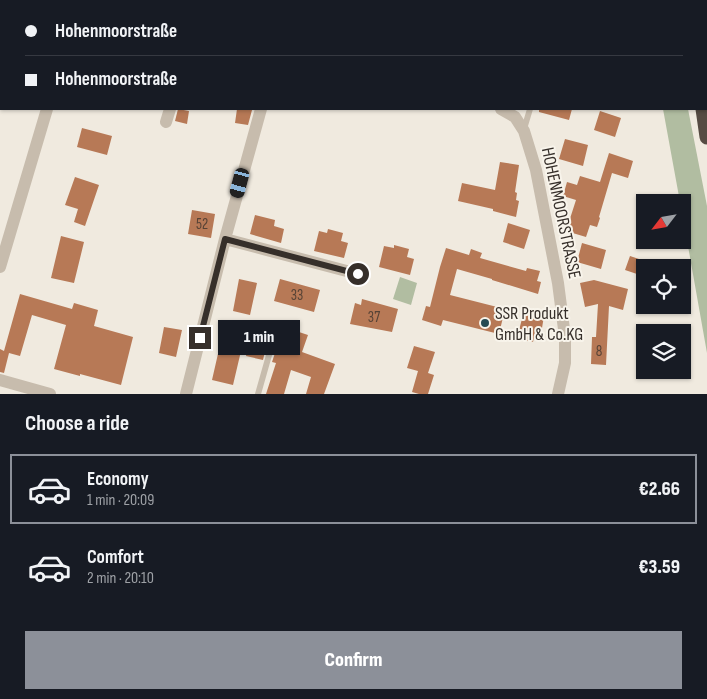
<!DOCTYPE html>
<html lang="en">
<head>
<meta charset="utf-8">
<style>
	body { margin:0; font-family:"Sofia Sans Condensed",sans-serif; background:#20242c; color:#f1f3f6; height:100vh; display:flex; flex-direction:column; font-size:19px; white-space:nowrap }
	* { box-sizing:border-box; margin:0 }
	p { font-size:16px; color:#9ea1a6 }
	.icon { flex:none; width:28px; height:28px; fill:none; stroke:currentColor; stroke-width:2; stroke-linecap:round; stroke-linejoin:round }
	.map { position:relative; height:394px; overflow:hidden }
	.sheet { display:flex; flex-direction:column; background:#171b24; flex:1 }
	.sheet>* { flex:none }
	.guide { position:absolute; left:0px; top:0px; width:708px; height:110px; box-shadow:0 1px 4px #0004; display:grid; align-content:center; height:110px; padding:0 25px; background:#171b24 }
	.needle { width:32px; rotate:239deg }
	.controls { position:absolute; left:636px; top:194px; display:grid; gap:10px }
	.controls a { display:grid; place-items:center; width:55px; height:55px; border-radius:0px; background:#171b24; box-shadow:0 1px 4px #0004; font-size:25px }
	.end { position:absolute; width:22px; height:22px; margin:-11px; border:6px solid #362f2a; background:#fff; box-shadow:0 0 0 2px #fff }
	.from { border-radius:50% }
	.bubble { position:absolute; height:35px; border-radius:0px; background:#171b24; box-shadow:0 1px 4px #0004; font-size:16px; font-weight:800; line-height:35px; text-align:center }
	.car { position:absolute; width:15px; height:30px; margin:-15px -8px; border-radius:6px; box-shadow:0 0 4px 1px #0007; background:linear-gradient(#222 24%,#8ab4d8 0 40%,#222 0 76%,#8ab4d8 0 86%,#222 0) }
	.guide b { display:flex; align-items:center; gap:18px; height:48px; font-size:19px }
	.guide b+b { border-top:1px solid #363941 }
	.guide i { width:12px; height:12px; background:#f1f3f6 }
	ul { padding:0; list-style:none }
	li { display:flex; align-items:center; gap:15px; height:70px; margin:0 10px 8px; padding:0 15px; border:2px solid transparent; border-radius:0px }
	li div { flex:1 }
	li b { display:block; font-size:19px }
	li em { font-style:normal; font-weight:800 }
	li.current { border-color:#8c9099 }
	li>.icon { width:45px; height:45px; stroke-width:1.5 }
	h2 { padding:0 25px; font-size:22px; line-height:60px }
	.cta { display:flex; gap:10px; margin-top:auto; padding:10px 25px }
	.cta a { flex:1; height:58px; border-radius:0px; background:#8c9099; color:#fff; font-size:20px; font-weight:800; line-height:58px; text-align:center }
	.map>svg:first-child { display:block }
	.green { fill:#b1bda1 }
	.building { fill:#b77956 }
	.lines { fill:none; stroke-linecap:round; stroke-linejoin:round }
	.service { stroke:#c7bcad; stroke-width:6 }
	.minor { stroke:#c7bcad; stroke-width:12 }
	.motorway { stroke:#564b43; stroke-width:15 }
	.route { stroke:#362f2a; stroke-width:6 }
	.poi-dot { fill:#254a52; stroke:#f8f4eb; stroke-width:2 }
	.labels { text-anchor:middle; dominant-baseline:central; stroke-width:4; stroke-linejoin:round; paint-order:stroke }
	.number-label { font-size:15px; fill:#564235 }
	.street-label { font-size:18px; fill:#362f2a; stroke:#f8f4eb }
	.poi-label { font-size:18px; fill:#362f2a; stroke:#f8f4eb; text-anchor:start }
</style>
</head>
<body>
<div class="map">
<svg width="707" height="394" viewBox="0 0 707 394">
	<rect width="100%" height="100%" fill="#f0eadf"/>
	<path class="green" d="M663,109H688L707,206V353L683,218L682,202H680Z
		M400,277L417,283L411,305L393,299Z"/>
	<path class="building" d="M178,109L189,111L187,124L175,121Z
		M237,109L252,110L248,125L235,123Z
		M539,109H572L569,120L539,112Z
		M600,111L621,118L615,137L594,130Z
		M82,128L112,136L107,155L77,147Z
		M565,139L588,145L583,166L559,159Z
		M609,153L633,161L628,178L612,173L599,217L600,218L597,227L590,225L586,237L566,231L576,200L563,196L567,182L577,185L580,176L600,182Z
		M500,162L519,165L515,192L517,193L516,200L519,201L516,217L493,211V209L458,201L462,183L495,190Z
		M75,177L99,185L85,226L74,222L78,209L65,205Z
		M192,210L215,214L211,238L188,234Z
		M255,215L275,220L274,226L284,229L281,243L250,234Z
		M508,223L530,230L524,249L503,242Z
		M328,229L343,233L341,241L348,243L344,258L314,251L319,231L327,233Z
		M61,236L84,242L74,283L51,278Z
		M582,243L606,250L601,269L577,262Z
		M394,245L409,249L407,257L414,259L410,275L379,267L384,246L394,248Z
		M446,248L469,255L471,249L482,253L480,258L526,271L527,268L540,271L537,281L541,282L538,294L492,280V279L457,269L450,295L505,309L499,334L443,320L441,326L422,320L426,306L430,307L440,267Z
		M630,256L648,262L643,276L625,270Z
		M239,279L257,283L250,315L233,311Z
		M280,279L320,290L314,312L274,301Z
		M594,280L628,289L623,310L609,306L606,365L591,364L592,337H596L598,304L585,307L580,283Z
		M20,294L72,309L74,303L98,310L94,326L133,337L121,385L80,374V376L54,369L66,325L32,315L20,356L9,353L4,373L0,372V349L4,351Z
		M362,299L398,309L392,332L350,324L355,303L361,305Z
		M524,311L544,316L542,328L536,327L533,342L517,338Z
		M164,327L182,330L176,357L159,353Z
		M290,329L308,335L302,352L335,364L324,394H306L311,377L291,370L284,394H266L276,363L272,362L276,350L282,351Z
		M251,333L264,336L261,346L266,347L263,360L246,356Z
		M220,345L241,351L233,385L212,380Z
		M414,346L435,352L428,373L434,375L428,394H419L412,392L418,371L407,368Z"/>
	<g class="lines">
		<path class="service" d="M524,129L530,109
			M258,394L275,334"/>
		<path class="minor" d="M79,1L80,0
			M316,1V0
			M493,1V0
			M501,109L515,117L524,131L536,170L558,283L565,337V363L558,394
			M166,122L170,109
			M225,239L358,274
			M0,267L47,109
			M0,380L50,394
			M186,394L225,239L261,109"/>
		<path class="motorway" d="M687,0V1
			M707,0V2
			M703,109L707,137"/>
	</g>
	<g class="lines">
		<path class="route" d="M200,338L225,239L358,274"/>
	</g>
	<circle class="poi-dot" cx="485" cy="323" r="5"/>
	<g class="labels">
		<g class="number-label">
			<text x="202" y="224">52</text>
			<text x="297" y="295">33</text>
			<text x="374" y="317">37</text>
			<text x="599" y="351">8</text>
		</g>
		<g class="street-label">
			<text transform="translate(561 213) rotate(78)">HOHENMOORSTRASSE</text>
		</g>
		<g class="poi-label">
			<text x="495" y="313">SSR Produkt<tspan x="495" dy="21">GmbH &amp; Co.KG</tspan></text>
		</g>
	</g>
</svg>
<div class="controls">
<a><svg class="needle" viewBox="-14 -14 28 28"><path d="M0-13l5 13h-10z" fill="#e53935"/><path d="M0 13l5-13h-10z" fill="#9ea1a6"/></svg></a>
<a><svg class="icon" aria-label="locate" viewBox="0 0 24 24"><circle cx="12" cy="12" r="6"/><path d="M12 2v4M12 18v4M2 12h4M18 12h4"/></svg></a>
<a><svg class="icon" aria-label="layers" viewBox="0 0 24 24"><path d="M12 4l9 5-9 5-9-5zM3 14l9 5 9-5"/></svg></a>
</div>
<i class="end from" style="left:358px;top:274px"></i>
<i class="end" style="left:200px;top:338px"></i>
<div class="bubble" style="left:218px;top:320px;width:82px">1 min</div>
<i class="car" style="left:240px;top:183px;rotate:195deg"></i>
<div class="guide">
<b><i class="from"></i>Hohenmoorstraße</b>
<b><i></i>Hohenmoorstraße</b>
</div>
</div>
<section class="sheet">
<h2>Choose a ride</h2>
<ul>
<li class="current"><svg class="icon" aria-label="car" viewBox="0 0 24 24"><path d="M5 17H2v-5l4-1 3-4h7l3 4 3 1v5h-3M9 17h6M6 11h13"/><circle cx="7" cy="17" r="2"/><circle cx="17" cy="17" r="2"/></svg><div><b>Economy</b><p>1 min · 20:09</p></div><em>€2.66</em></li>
<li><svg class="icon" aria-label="car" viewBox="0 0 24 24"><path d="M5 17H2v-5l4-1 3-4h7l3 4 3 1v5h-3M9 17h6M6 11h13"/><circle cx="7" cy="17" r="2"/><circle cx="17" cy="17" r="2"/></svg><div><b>Comfort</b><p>2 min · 20:10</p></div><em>€3.59</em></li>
</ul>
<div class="cta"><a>Confirm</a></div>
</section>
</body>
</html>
